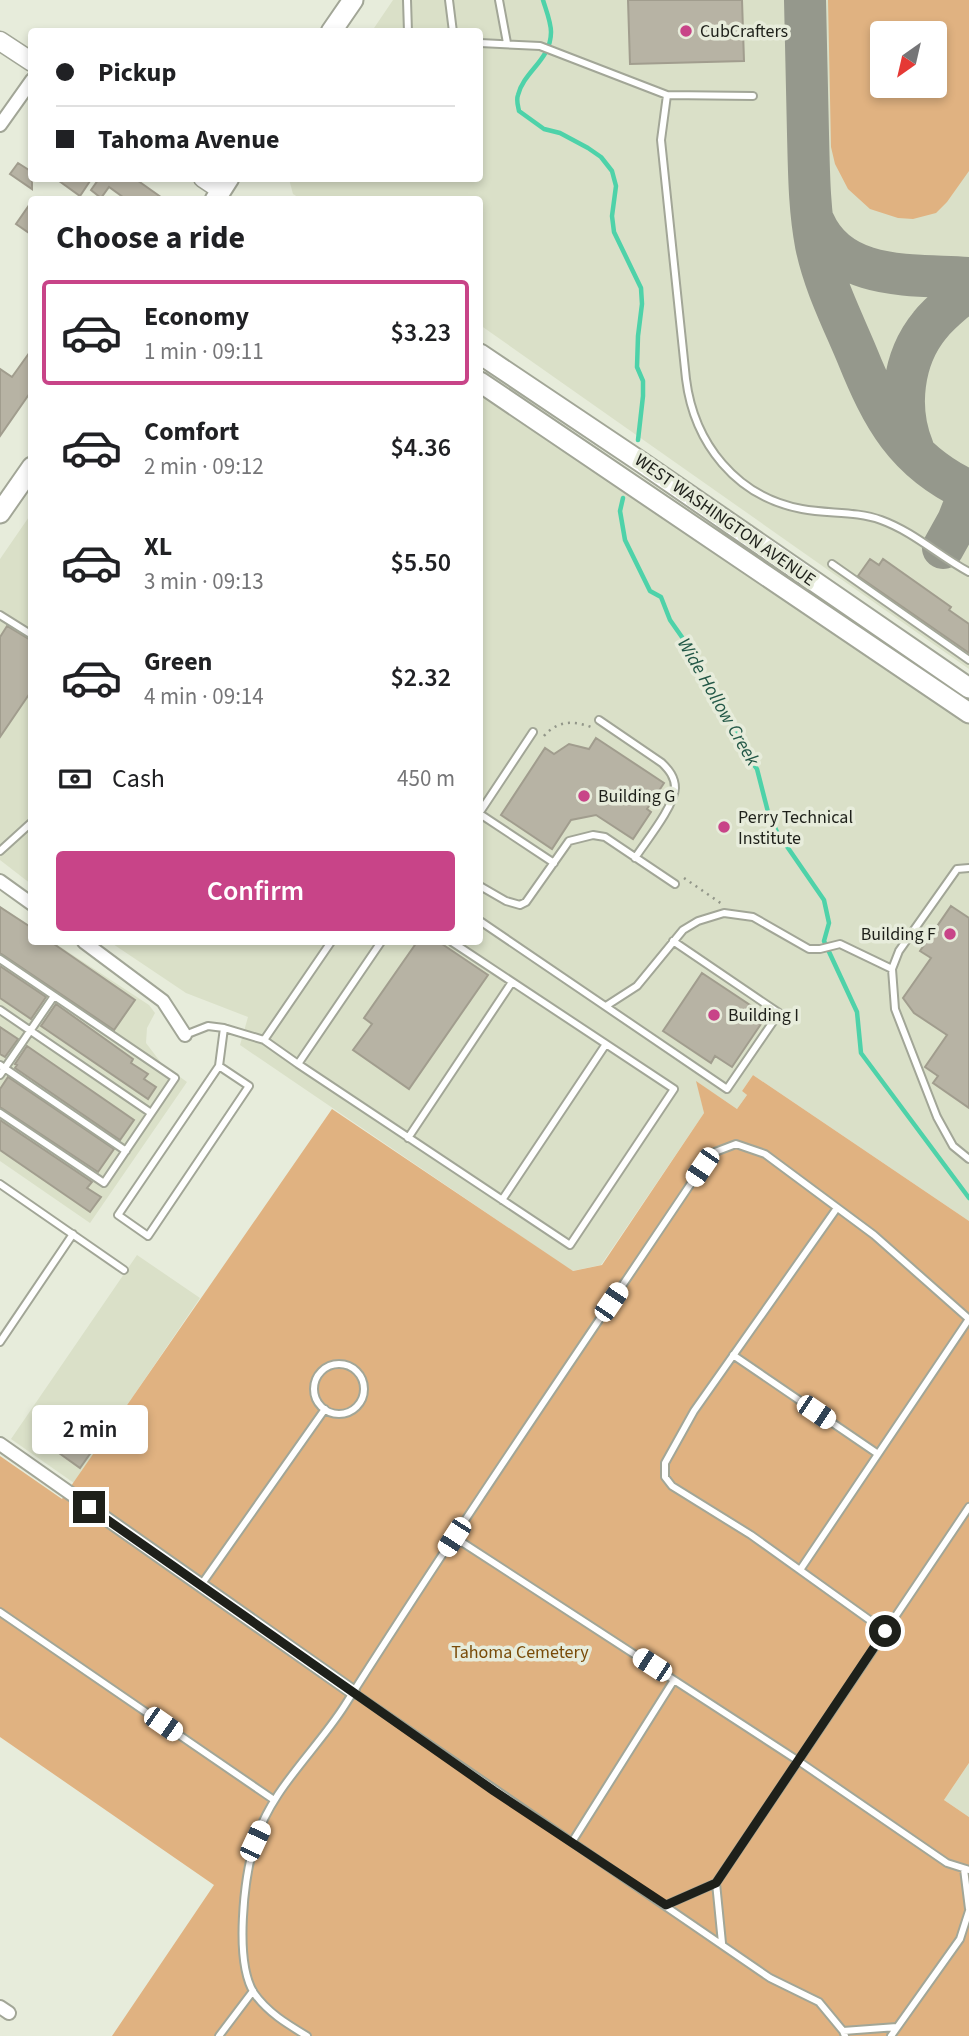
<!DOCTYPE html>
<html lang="en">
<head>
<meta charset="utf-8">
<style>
	body { margin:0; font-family:"Source Sans 3",sans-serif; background:#f2f2f2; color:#202124; height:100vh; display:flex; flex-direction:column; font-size:26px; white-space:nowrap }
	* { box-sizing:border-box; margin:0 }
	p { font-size:23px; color:#757577 }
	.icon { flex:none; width:38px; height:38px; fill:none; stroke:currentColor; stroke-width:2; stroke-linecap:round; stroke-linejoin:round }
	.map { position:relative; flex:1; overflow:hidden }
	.details { position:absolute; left:28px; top:196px; width:455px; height:749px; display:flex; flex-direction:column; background:#fff; border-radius:7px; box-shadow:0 4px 10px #0003 }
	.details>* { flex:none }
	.hud { position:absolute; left:28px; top:28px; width:455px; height:154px; border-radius:7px; box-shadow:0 4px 10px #0003; display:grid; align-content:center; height:154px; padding:0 28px; background:#fff }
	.needle { width:46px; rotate:214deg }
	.fabs { position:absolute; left:870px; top:21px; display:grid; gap:14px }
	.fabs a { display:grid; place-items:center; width:77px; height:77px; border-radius:7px; background:#fff; box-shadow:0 4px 10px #0003; font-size:35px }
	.end { position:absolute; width:32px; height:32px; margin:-16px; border:9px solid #1e201a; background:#fff; box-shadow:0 0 0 4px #fff }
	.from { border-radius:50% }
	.bubble { position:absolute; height:49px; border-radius:7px; background:#fff; box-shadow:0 4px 10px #0003; font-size:23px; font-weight:600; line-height:49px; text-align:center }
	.car { position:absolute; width:21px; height:42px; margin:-21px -10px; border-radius:9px; box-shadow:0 0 5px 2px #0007; background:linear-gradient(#fff 24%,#345 0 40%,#fff 0 76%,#345 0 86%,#fff 0) }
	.hud b { display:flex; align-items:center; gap:24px; height:66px; font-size:26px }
	.hud b+b { border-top:2px solid #e0e0e0 }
	.hud i { width:18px; height:18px; background:#202124 }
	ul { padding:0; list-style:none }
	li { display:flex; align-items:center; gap:21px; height:105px; margin:0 14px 10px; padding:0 14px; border:4px solid transparent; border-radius:7px }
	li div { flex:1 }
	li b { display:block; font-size:26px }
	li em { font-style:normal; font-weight:600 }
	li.active { border-color:#c84488 }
	li>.icon { width:63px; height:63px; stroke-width:1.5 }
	h2 { padding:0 28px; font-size:32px; line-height:84px }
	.pay { display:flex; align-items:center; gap:18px; height:77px; padding:0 28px; font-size:26px }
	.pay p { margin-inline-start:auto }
	.primary-button { display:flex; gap:14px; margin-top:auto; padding:14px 28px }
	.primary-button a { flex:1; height:80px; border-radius:7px; background:#c84488; color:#fff; font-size:28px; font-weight:600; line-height:80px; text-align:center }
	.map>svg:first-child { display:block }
	.built { fill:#dae0c8; fill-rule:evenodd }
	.green { fill:#e0b281; fill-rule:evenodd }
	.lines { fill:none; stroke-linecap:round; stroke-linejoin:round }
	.stream { stroke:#4ed2a9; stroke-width:4.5 }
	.taxiway { stroke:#95988c; stroke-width:42 }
	.building { fill:#b7b3a4; stroke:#a19d8e; stroke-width:2 }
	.service-casing { stroke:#a2a697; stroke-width:10 }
	.minor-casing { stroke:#a2a697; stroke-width:16 }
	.secondary-casing { stroke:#a2a697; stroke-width:21 }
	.primary-casing { stroke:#a2a697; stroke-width:23 }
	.path { stroke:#929689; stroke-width:2.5; stroke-dasharray:2 5; stroke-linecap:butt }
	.service { stroke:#fff; stroke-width:6 }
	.minor { stroke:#fff; stroke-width:12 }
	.secondary { stroke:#fff; stroke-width:18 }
	.primary { stroke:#fff; stroke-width:19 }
	.route { stroke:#1e201a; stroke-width:9 }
	.poi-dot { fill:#c84488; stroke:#e7ecdb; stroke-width:2.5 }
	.labels { text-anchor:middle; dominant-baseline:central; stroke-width:7; stroke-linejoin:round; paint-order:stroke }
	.poi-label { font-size:18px; fill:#1e201a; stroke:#e7ecdb; text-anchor:start }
	.street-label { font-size:18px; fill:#1e201a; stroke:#e7ecdb }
	.park-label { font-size:18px; fill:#794b08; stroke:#e7ecdb }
	.water-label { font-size:19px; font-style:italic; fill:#235847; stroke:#e7ecdb }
</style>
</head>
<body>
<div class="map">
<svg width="969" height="2036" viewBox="0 0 969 2036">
	<rect width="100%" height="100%" fill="#e7ecdb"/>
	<path class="built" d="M393,0H969V669L480,325V200L301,199L293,194L289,179L480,178V32L372,31ZM882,33H934V86H882Z
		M480,394L628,491L969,723V1221L753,1075L742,1091L747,1095L737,1109L697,1082L704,1113L601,1265L572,1271L240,1045L248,1017L186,993L110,942H480Z
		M31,514V884L0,860V559Z
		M0,906L31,927L32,942H53L149,1005L155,1013L147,1028L146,1043L162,1064L187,1082L90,1223L0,1161Z
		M137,1255L200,1298L74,1483L11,1439Z
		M969,1763V1817L944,1800Z"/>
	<path class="green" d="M828,0H969V171L947,202L936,213L913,219L898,218L870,209L848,189L835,164L831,147ZM882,33H934V86H882Z
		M753,1075L969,1221V1763L944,1800L969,1817V2036H112L214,1885L0,1737V1456L62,1499L332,1109L573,1271L602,1265L704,1113L696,1081L737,1109L747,1095L742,1091Z"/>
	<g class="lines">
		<path class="stream" d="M543,0C546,10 551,22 551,32C551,60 524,71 518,95C516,100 518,106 519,111L544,129L560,133L588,148L601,157L612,171L616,186L612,216L614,232L641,288L642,304L638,336L637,367L643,381V396L638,440
			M623,498L620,511L625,540L650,591L661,597L670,620L684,640L693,664L724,707L735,727L744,752L757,769L768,812L777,832L824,900L829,923L824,941L857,1012L861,1053L969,1198"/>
		<path class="taxiway" d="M805,0C806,45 807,89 808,134C809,171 809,208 816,245C824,284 842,319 857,355C882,417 905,461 969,491
			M814,222C840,282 913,274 969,278
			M913,448C897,409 902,359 930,325C941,311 956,301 969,288
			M943,548L958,521L969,493"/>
	</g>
	<path class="building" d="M628,0H742L744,61L630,64Z
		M18,163L32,172V189L10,174Z
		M55,178H92L80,196Z
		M96,178H134L165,200H127L109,187L101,198L91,190L98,180Z
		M32,201V235L16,224Z
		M32,349V390L0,436V369L12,377Z
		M870,559L879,565L883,559L951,607L949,610L969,624V653L858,576Z
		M7,626L32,641V690L0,737V637Z
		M596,738L664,783L647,809L651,812L633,839L596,815L571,820L552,849L501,815L545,748L554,754L569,744L589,749Z
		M951,906L969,918V1108L933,1083L938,1076L925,1067L947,1035L914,1013L903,998L931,958L920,951Z
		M0,907L32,928V942H51L135,1000L114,1030L0,953Z
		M417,942H439L488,975L409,1089L353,1050L372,1024L364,1018Z
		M0,966L46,997L31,1019L0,998Z
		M702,973L750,1005L746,1009L763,1021L732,1067L715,1056L711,1063L663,1031Z
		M56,1004L133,1059L131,1063L148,1074L144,1079L156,1087L148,1099L41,1026Z
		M0,1027L18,1039L5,1057L0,1054Z
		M27,1046L134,1120L120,1140L15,1068L17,1065L15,1064Z
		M8,1077L114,1149L98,1172L0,1107V1089Z
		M0,1120L92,1182L87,1188L101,1197L90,1212L0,1150Z
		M93,1412L111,1424L80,1468L59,1453L69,1439L72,1441Z"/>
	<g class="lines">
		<defs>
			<path id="service" d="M407,0L408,32
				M449,0L453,32
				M499,0L507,43
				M480,43L540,46L667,95L753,96
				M667,95L661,140L686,379C694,443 736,497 802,509C829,514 856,511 881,520C914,532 939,556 969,572
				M832,564L969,660
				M0,615L32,635
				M599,720L662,763C669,770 675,777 675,788C674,807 646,841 635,858
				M480,812L533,732
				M480,814L554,863
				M0,851L32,822
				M969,868L957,869L899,951L892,969L895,1009L937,1117L953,1146L969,1159
				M480,886L506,901L520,905L526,902L569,841L593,835L605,837L675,884
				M480,921L727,1089L779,1013L673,941
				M0,959L175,1078L104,1183L0,1113
				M606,1006L637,986L683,930L698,921L724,913L753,917L809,949H820L840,944L892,969
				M0,1010L151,1113
				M185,1035L208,1026L224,1028L264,1040L298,1064L381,942
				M264,1040L331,942
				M298,1064L570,1245L674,1089L452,942
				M0,1065L126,1151
				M219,1066L249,1086L148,1236L118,1215L219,1066L224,1028
				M0,1075L54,996
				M408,1138L512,982
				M0,1184L124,1270
				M502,1200L606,1044
				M837,1208L694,1411L665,1463V1477L672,1486L751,1535L885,1631
				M0,1342L73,1234
				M733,1355L878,1454
				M314 1389a25 25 0 1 1 50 0a25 25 0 1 1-50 0Z
				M454,1537L797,1760L947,1863L969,1870
				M800,1570L969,1319
				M201,1585L325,1409
				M0,1612L274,1800
				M353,1692L770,1978L819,2002L843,2031L845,2036
				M572,1842L674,1680
				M964,1869L969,1909
				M716,1883L969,1507
				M666,1905L716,1883L722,1943
				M843,2031L897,2027
				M219,2036L253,1991
				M307,2036C287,2024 267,2012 254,1993C234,1961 244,1877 255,1842C271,1789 316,1751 345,1705C460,1524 582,1346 702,1167L715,1152L736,1144L765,1154L874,1235L969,1319
				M891,2036L960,1939L969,1911"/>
			<path id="minor" d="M0,125L32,80
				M0,881L32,904
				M84,942L163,1001L185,1035
				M0,1444L353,1692
				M0,2007L9,2013"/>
			<path id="secondary" d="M0,41L32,62
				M203,178L221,190"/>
			<path id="primary" d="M331,32L353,0
				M215,200L229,178
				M480,354L641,462L969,688
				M480,382L969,713
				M0,513L32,467"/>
		</defs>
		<use href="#service" class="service-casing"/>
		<use href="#minor" class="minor-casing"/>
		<use href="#secondary" class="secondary-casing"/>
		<use href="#primary" class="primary-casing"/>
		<path class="path" d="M544,736C557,721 572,720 591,727
			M684,878L722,904"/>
		<use href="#service" class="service"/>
		<use href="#minor" class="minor"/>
		<use href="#secondary" class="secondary"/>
		<use href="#primary" class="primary"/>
	</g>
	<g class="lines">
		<path class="route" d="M89,1507L494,1791L666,1905L716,1883L885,1631"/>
	</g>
	<g class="poi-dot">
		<circle cx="686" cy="31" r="7"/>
		<circle cx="584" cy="796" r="7"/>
		<circle cx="724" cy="827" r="7"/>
		<circle cx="950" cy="934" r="7"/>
		<circle cx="714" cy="1015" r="7"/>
	</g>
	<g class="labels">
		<g class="poi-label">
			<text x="700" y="31">CubCrafters</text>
			<text x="598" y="796">Building G</text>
			<text x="738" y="817">Perry Technical<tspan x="738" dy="21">Institute</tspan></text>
			<text x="936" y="934" text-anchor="end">Building F</text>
			<text x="728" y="1015">Building I</text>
		</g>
		<g class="street-label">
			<text transform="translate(725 520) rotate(35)">WEST WASHINGTON AVENUE</text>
		</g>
		<g class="park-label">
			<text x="520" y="1652">Tahoma Cemetery</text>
		</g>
		<g class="water-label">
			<text transform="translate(718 702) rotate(60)">Wide Hollow Creek</text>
		</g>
	</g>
</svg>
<div class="fabs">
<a><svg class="needle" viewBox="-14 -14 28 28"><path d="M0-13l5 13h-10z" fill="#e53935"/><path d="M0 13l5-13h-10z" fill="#757577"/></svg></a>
</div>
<i class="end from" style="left:885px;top:1631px"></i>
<i class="end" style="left:89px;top:1507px"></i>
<div class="bubble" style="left:32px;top:1405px;width:116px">2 min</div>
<i class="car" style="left:702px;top:1167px;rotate:214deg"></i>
<i class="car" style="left:611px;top:1302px;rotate:34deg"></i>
<i class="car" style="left:816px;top:1412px;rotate:124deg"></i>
<i class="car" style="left:454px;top:1537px;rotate:213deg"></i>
<i class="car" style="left:652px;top:1665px;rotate:303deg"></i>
<i class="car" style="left:163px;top:1724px;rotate:125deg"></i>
<i class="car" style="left:255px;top:1841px;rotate:25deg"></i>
<div class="hud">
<b><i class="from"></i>Pickup</b>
<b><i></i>Tahoma Avenue</b>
</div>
<section class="details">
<h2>Choose a ride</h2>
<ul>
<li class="active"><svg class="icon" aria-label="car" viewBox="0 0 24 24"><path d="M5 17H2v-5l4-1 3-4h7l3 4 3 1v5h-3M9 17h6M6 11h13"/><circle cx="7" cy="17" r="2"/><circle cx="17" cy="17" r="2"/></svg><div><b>Economy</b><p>1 min · 09:11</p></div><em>$3.23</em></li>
<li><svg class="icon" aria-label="car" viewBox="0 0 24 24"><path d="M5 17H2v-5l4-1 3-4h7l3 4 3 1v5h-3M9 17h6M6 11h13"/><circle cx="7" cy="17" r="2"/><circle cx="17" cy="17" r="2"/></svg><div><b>Comfort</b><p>2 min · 09:12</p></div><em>$4.36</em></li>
<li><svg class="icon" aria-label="car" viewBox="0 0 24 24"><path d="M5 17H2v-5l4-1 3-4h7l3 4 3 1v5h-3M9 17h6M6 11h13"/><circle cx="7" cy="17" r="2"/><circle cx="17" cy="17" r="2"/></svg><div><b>XL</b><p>3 min · 09:13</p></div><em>$5.50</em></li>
<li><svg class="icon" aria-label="car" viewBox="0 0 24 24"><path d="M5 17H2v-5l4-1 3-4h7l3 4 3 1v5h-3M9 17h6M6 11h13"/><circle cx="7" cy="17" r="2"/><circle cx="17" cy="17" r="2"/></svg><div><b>Green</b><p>4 min · 09:14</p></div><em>$2.32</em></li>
</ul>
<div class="pay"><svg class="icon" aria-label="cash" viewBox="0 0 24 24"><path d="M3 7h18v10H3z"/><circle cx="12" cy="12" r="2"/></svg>Cash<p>450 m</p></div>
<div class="primary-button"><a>Confirm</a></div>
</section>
</div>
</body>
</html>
